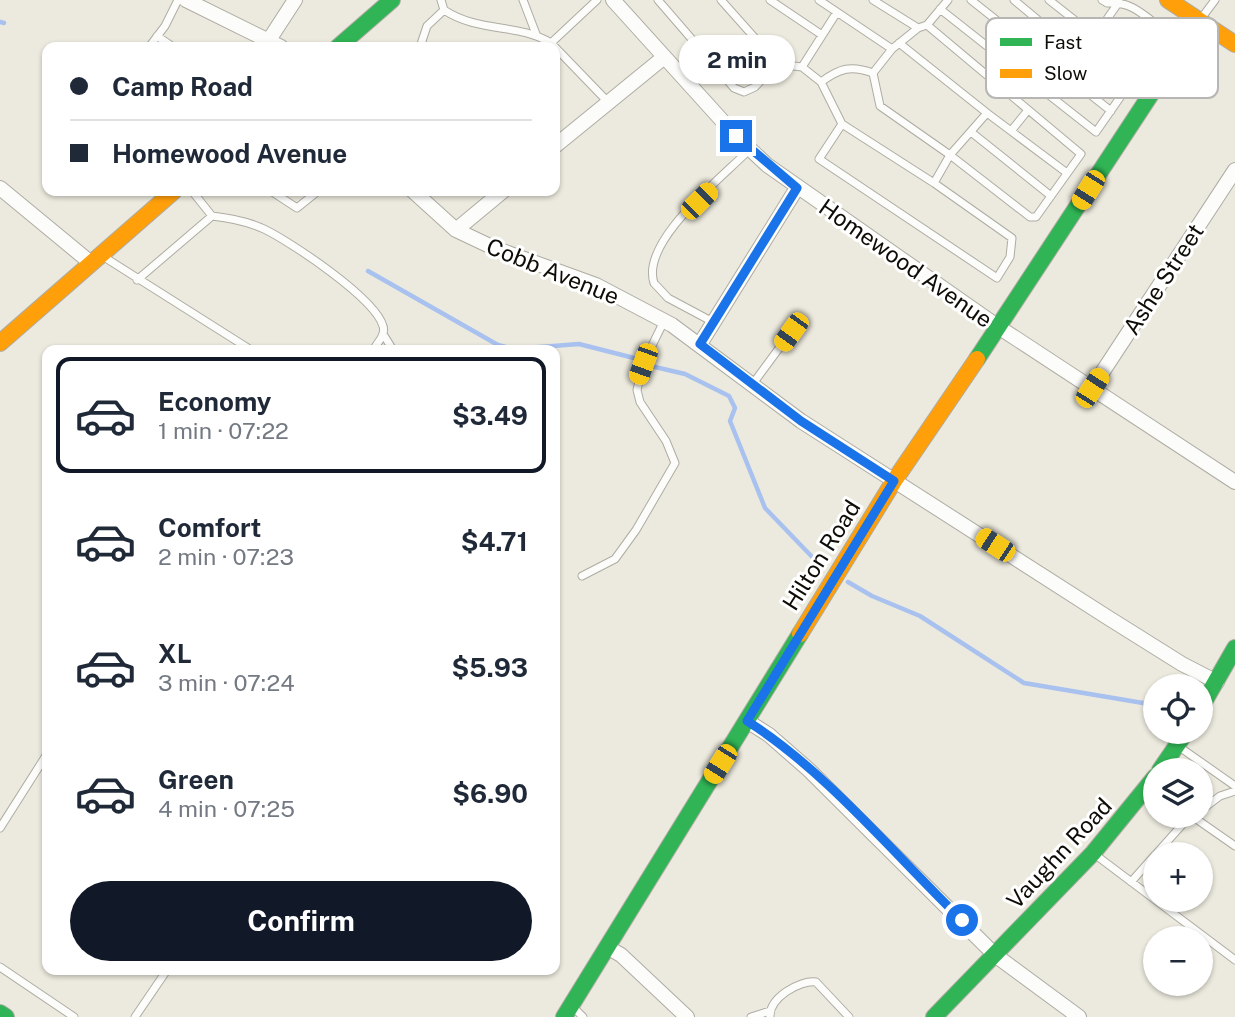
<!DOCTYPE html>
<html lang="en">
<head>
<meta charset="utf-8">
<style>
	body { margin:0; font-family:"Public Sans",sans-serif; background:#f2f2f3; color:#1f2937; height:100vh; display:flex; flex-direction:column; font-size:26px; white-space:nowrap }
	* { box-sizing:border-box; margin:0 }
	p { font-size:23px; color:#747a83 }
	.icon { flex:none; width:38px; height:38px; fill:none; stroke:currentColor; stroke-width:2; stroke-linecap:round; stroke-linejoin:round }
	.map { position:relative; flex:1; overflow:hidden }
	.panel { position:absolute; left:42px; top:345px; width:518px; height:630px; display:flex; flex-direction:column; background:#fff; border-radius:14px; box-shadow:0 2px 5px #0004 }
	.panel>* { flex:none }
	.guide { position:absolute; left:42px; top:42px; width:518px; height:154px; border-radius:14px; box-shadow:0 2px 5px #0004; display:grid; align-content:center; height:154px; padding:0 28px; background:#fff }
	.controls { position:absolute; left:1143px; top:674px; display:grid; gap:14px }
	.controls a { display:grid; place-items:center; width:70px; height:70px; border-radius:50%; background:#fff; box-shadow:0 2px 5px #0004; font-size:35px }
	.end { position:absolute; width:32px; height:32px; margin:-16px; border:9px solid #1a73e8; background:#fff; box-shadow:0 0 0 4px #fff }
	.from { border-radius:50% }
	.bubble { position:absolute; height:49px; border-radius:24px; background:#fff; box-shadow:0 2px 5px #0004; font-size:23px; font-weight:700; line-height:49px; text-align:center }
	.car { position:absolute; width:21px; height:42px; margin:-21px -10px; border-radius:9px; box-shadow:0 0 5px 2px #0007; background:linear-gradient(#f5c518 24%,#345 0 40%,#f5c518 0 76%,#345 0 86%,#f5c518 0) }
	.guide b { display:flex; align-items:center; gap:24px; height:66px; font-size:26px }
	.guide b+b { border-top:2px solid #e0e1e3 }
	.guide i { width:18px; height:18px; background:#1f2937 }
	ul { padding:12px 0 0; list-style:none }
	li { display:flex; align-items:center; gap:21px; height:116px; margin:0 14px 10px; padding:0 14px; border:4px solid transparent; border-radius:14px }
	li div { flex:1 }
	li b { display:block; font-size:26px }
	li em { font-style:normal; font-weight:700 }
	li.current { border-color:#111827 }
	li>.icon { width:63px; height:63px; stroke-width:1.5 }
	.primary-button { display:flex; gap:14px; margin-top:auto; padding:14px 28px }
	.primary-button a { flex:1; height:80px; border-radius:42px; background:#111827; color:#fff; font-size:28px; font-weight:700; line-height:80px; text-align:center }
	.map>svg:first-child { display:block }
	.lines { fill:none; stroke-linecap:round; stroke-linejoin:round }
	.stream { stroke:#a9c1ef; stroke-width:4.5 }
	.lane-casing { stroke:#aeaca3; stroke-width:9 }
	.street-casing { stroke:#aeaca3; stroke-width:16 }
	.fast-casing { stroke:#aeaca3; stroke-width:18 }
	.slow-casing { stroke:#aeaca3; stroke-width:18 }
	.lane { stroke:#fcfcfa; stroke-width:7 }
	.street { stroke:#fcfcfa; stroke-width:14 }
	.fast { stroke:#30b455; stroke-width:16 }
	.slow { stroke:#ff9f0a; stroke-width:16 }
	.route { stroke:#1a73e8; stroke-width:9 }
	.labels { text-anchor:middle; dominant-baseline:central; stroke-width:6; stroke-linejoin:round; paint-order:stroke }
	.street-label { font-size:23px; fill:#0e0c06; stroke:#fff }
	.key { fill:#fff; stroke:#b7b6b4; stroke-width:2 }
	.key-label { font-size:19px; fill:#0e0c06 }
</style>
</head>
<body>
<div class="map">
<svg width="1235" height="1017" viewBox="0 0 1235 1017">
	<rect width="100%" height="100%" fill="#eceade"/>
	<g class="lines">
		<path class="stream" d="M0,22L4,23
			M368,271L498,345L513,349L579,344L634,358
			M655,367L685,374L729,396L735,408L730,421L765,508L818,563
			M848,582L872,596L920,616L1024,683L1155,705"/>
		<defs>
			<path id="lane" d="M523,0L536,34
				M597,0L551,43L608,102
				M658,0L734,88L744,92L755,87L779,61
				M721,0L771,56L785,65L802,67L821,82L842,124
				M770,0L822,35
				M819,0L892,49L918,28
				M873,0L918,28L927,25L948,0
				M971,0L1111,111
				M1014,0L1081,56
				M1049,0L1095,36
				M1119,2L1081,56L1125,91
				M940,9L1096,132L1162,37L1161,28C1144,15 1129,0 1107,3L1102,0
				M444,10C479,33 518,23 551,43
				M1200,20L1215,0
				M157,36L173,47
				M899,43L987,113L950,155L1030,217H1036L1081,154L927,25
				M149,47L165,26L178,0
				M420,47L427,26L444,10L441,0
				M802,67L837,12
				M873,73L880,106L950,155L934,183L1012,238L1010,257L997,278L819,159L842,124L934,183
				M873,73L892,49
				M821,82C840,68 851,65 873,73
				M1028,110L1011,131L1067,173
				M987,113L1011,131
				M971,132L1051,196
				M192,191L212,216C230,218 247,221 264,229C291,242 375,298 383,326C386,335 377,343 373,350
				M271,191L297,208L318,191
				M104,257L251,350
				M137,280L212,216
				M713,322L668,298L654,283C640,241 723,177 750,149
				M383,334L393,350
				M752,385L791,332
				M582,576L615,559L636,530L675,463L666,441L640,402L637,390L643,364L664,321
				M1178,746L1235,786
				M1200,811L1220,796L1235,791
				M1192,816L1235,846
				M0,828L47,754
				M1093,853L1235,960
				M1156,854L1190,816
				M1131,882L1155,855
				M0,967L74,1017
				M571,1005L583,1017
				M135,1017L167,970
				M751,1017L770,1011
				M770,1017C769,998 799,980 816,982L849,1017"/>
			<path id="street" d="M186,0L281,47
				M613,0L736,136L767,165L997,326L1235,482
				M269,40L295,0
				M555,146L663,58
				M0,188L91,263
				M413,191L456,230L494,248L596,285L672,325L801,421L1107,617L1182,664L1217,682
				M456,230L503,191
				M700,344L797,188
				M1092,388L1235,170
				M747,721L769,735L809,770L995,955L1079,1017
				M607,947L621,955L687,1017"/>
			<path id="fast" d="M338,47L392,0
				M977,359L1199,21
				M1200,709L1235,648
				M1160,770L1186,732
				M0,1013L6,1017
				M564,1017L800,634
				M934,1017L1093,853L1155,777"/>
			<path id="slow" d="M1168,0L1235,44
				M0,343L174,191
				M800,634L894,481L977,359"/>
		</defs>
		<use href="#lane" class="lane-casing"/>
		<use href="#street" class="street-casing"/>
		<use href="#fast" class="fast-casing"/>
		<use href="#slow" class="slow-casing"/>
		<use href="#lane" class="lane"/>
		<use href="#street" class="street"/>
		<use href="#fast" class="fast"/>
		<use href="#slow" class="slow"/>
	</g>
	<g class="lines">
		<path class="route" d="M736,136L797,188L700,344L801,421L894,481L747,721C825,770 895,855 962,920"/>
	</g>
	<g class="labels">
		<g class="street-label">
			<text transform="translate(906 263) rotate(35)">Homewood Avenue</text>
			<text transform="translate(553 271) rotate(22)">Cobb Avenue</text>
			<text transform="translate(1163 279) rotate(-57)">Ashe Street</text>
			<text transform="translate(821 555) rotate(-58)">Hilton Road</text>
			<text transform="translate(1059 853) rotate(-47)">Vaughn Road</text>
		</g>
	</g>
	<rect x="986" y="18" width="232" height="80" rx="10" class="key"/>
	<rect x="1000" y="38" width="32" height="8" fill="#30b455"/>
	<rect x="1000" y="69" width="32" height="9" fill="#ff9f0a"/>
	<g class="key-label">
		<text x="1044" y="49">Fast</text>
		<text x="1044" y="80">Slow</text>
	</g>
</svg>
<div class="controls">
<a><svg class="icon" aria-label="locate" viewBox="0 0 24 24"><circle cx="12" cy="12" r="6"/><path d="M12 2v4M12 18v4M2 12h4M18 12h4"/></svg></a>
<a><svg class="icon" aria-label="layers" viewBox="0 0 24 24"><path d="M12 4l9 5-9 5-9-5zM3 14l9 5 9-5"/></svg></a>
<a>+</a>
<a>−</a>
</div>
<i class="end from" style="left:962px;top:920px"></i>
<i class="end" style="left:736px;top:136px"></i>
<div class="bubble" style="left:679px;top:35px;width:116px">2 min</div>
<i class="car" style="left:1088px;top:190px;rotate:212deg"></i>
<i class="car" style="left:699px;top:201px;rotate:45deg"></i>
<i class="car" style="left:791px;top:332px;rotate:216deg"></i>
<i class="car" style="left:643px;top:364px;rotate:200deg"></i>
<i class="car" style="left:1092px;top:388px;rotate:33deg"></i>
<i class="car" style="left:995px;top:545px;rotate:303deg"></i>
<i class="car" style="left:720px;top:764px;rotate:212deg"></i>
<div class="guide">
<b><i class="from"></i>Camp Road</b>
<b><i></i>Homewood Avenue</b>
</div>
<section class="panel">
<ul>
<li class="current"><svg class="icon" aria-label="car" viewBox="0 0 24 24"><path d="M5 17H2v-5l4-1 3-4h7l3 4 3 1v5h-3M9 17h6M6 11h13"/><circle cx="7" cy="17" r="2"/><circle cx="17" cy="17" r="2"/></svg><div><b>Economy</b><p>1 min · 07:22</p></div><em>$3.49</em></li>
<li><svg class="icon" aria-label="car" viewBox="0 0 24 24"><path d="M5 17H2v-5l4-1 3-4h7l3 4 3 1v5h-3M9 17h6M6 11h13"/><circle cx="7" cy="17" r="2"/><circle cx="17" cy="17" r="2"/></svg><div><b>Comfort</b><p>2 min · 07:23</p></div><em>$4.71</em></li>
<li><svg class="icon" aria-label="car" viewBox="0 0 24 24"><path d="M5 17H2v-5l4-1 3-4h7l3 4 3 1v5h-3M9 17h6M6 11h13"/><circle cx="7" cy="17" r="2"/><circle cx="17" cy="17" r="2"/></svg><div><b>XL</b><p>3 min · 07:24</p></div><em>$5.93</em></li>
<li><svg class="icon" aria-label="car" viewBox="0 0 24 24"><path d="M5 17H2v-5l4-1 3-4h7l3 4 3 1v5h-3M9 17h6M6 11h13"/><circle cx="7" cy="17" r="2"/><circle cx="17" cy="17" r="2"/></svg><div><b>Green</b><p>4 min · 07:25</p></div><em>$6.90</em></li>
</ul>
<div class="primary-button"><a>Confirm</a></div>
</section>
</div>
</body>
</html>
